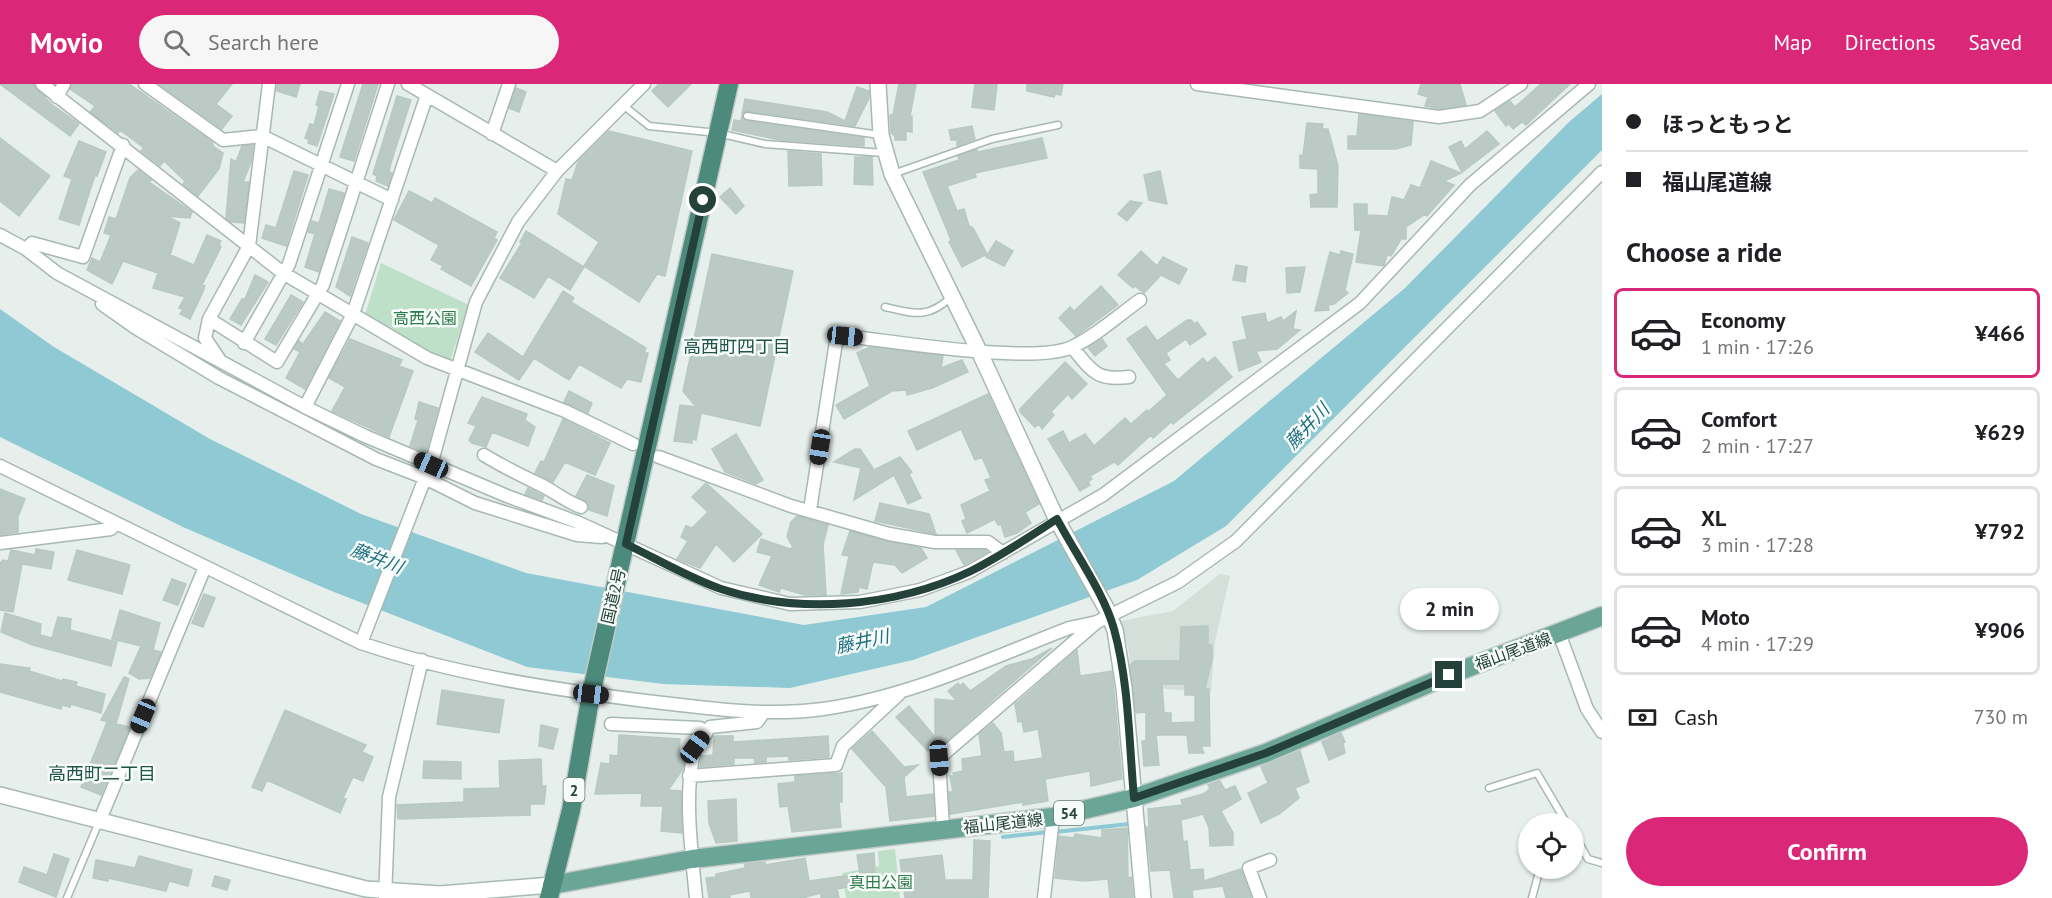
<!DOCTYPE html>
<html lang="en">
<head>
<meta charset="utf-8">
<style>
	body { margin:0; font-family:"PT Sans","Noto Sans JP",sans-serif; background:#f6f6f6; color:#202124; height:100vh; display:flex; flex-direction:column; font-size:22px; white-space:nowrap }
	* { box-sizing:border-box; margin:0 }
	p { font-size:20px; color:#757577 }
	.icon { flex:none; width:33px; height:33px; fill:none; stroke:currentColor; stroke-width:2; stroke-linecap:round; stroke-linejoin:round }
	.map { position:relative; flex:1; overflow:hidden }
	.drawer { display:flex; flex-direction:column; background:#fff; width:450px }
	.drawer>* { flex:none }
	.top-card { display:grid; align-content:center; height:132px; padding:0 24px; background:#fff }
	.buttons { position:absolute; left:1518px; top:729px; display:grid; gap:12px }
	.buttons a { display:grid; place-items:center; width:66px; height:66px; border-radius:50%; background:#fff; box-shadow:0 2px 4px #0004; font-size:30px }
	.end { position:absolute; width:27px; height:27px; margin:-14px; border:8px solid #24423a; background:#fff; box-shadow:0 0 0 3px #fff }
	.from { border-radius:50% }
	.bubble { position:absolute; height:42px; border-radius:21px; background:#fff; box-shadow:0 2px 4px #0004; font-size:20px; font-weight:700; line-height:42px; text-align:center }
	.car { position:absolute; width:18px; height:36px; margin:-18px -9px; border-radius:8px; box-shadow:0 0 4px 2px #0007; background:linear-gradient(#222 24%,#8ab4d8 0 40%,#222 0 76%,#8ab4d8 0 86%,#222 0) }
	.top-card b { display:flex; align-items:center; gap:21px; height:57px; font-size:22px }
	.top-card b+b { border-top:2px solid #e0e0e0 }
	.top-card i { width:15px; height:15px; background:#202124 }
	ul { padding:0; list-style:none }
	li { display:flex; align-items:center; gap:18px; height:90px; margin:0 12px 9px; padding:0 12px; border:3px solid #e0e0e0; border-radius:9px }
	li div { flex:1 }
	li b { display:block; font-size:22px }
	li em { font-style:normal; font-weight:700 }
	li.active { border-color:#db2777 }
	li>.icon { width:54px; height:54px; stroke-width:1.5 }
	h2 { padding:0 24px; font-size:27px; line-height:72px }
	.pay { display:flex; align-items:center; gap:15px; height:66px; padding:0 24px; font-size:22px }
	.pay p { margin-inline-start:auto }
	.action { display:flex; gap:12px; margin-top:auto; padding:12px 24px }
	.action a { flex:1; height:69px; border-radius:36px; background:#db2777; color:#fff; font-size:24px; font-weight:700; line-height:69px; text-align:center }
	header { display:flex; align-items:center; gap:36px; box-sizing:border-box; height:84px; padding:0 30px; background:#db2777; color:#fff }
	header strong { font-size:28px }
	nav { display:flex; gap:33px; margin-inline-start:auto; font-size:21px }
	.search { width:420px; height:54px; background:#f6f6f6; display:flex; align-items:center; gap:15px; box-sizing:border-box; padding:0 21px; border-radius:33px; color:#757577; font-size:22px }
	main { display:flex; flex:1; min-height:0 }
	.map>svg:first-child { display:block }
	.built { fill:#d4dfda }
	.green { fill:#bfe0c8 }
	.water { fill:#8ec9d4 }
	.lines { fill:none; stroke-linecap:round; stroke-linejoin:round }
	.stream { stroke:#8ec9d4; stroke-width:4 }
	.building { fill:#bbcac4; stroke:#b8c9c2; stroke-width:1.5; fill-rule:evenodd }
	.service-casing { stroke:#a8b8b2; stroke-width:9 }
	.minor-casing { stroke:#a8b8b2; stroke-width:15 }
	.tertiary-casing { stroke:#a8b8b2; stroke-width:18 }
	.primary-casing { stroke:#c2cac8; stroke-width:21 }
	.trunk-casing { stroke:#c2cac8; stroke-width:21 }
	.service { stroke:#fff; stroke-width:6 }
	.minor { stroke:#fff; stroke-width:12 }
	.tertiary { stroke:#fff; stroke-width:15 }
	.primary { stroke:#6aa596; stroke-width:18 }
	.trunk { stroke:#4c8a7c; stroke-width:18 }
	.route { stroke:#24423a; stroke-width:8 }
	.labels { text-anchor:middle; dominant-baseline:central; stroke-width:5; stroke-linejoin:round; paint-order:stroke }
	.shield { fill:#f7fbf9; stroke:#637a73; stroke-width:1.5 }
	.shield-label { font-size:15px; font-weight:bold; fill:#24423a }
	.park-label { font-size:16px; fill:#2d7a4b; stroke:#f7fbf9 }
	.street-label { font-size:16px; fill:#24423a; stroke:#f7fbf9 }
	.neighbourhood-label { font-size:18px; fill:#1f5548; stroke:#f7fbf9 }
	.water-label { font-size:18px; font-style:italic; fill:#1c6f80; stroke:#f7fbf9 }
</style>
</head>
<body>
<header>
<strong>Movio</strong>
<div class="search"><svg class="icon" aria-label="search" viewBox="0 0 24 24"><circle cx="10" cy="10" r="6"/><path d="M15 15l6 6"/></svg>Search here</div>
<nav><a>Map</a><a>Directions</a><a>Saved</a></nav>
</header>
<main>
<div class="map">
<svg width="1602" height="814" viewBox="0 0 1602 814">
	<rect width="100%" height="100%" fill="#e6efeb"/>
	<path class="built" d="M1220,490L1230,492L1215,557L1211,608L1131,603L1129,568L1121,537L1173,527Z"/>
	<path class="green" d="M381,179L469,221L450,277L429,270L364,234Z
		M895,765L900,814H846L842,789L879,782L878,767Z"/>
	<path class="water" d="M1602,10V66L1226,442L1137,496L913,576L790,604L663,600L527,583L329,506L183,443L0,353V225L54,263L210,355L361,430L526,489L804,541L926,523L1174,397L1405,204L1569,38Z"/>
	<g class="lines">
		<path class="stream" d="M1055,748L1129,740
			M1003,753L1048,748"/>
	</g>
	<path class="building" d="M0,0H34L51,20L79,40L70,52Z
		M72,0H129L212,58L213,62L223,69L219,85L198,112L183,100L185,97L164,77L160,82L141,67L144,64L120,46L118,49L90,28L95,22L70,5Z
		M159,0H232L216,20L232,32L222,45Z
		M277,0H300L296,13L277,7Z
		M363,0H378L354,77L340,73Z
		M659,0H691L668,23L652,7Z
		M899,0H916L910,32H912V48L906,47V56H895V52L891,49L890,31H893Z
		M975,0H997L994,26L972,23Z
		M1027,0H1063L1061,11L1055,10L1054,13L1027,7Z
		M1421,0H1460L1466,21L1439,25L1425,22L1428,13L1418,10Z
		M1541,0H1570L1526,41L1522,38L1513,45L1509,40L1506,42L1495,27L1510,17L1515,23Z
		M857,3L869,7V14L855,42L748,27L742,30L745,15L827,28L845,37Z
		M516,4L526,8L519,28L509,24Z
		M320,7L334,10L317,62L308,59L309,56L305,54L310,40L314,41L319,22L316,21Z
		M397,12L411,16L391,79L389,88L392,89L388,102L376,97L377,92L373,90Z
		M1359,30L1413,38L1411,61L1396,65H1348V52H1357Z
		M742,32L746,37L864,54V62L780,56L732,46L734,36L741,37Z
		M1307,39L1323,40L1322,45H1328L1338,82L1337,123H1311L1310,111L1318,110V85L1300,84V71L1303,72Z
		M972,42L975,55L957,62V58L962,56H951L949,46Z
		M609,47L692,67L665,192L657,190L639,218L584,182L599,158L558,130L566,95L572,96L578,78Z
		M1487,47L1499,60L1462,88L1449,63L1461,57L1465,65Z
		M0,54L50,92L19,132L0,117Z
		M1042,54L1047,74L975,89L976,93L947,102L957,127L964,125L969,142L973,144L987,170L962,183L949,158L951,156L923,88L959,76L958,72L977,66L978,68Z
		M79,57L106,68L97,92L95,91L79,141L59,135L72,95L64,92Z
		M253,61L251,78L243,98H249L244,139L231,138L226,134L231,75L236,78L242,62Z
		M788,67L821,70L822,101L789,102Z
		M855,73H872L873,101L854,100Z
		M1431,77L1461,89L1444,97L1454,101L1427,132L1424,131L1406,143V155H1401L1391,172L1387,171L1384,182L1356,178L1361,146H1355L1354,120H1367V131L1388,132L1392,113L1404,116L1411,101L1420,104Z
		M138,86L151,96L149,98L192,128L190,134L166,132L180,139L170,171L194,181L207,151L221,157L219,161L221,163L202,201L205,202L202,210L190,235L180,230L183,226L179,224L185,213L153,204L158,189L123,177L112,200L87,186L92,174L100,178L111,151L104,149L109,133L116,135L130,94Z
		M294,87L308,91L286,162L262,154L266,141L276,144Z
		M1160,87L1167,120L1149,116L1144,91Z
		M730,104L744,122L736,130L720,113Z
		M329,105L344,109L319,188L305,183L315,150L308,148L312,137L319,139Z
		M409,107L432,119L435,114L497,148L494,154L497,156L471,202L441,185L443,182L431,176L439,161L394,136Z
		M1130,117L1142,119L1127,137L1118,130Z
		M526,147L584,183L570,206L548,192L534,214L500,194L522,159L520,158Z
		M352,153L368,159L350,212L336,203Z
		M996,157L1013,167L1004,182L986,173Z
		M1141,167L1157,182L1163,173L1187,185L1179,200L1161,191L1144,209L1135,202L1133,204L1118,191Z
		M1341,167L1353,170L1345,206L1348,209L1334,220L1328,221L1329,226L1315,227L1330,168L1340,171Z
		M712,170L793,187L760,342L701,329L696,356L692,355V359L674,357L680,321L696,323L683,307Z
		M1236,181L1247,183L1245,198L1233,196Z
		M1305,183L1300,208L1287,209L1286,184Z
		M255,191L268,198L241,241L230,235L242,215H245Z
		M1101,202L1118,221L1076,252L1059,234L1070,223L1074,227Z
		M563,207L574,214L571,218L646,264L644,268L648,269L641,298L627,295L621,304L579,280L569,296L534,274L519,296L475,268L488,249L523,273Z
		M291,211L303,218L276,261L265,255Z
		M1296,227L1293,245L1300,246L1277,265L1256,267L1261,278L1239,287L1233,258L1247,255L1242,233L1265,229L1267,239L1281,233L1283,237Z
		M325,228L340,237L305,305L286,294L300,268L294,265L299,257L303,260Z
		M1187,236H1191L1195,240L1197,238L1206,250L1190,261L1186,255L1166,269L1170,276L1164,280L1178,296L1203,274L1207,279L1215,273L1232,293L1173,340L1171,338L1153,354L1151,351L1118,381L1114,378L1090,392L1092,395L1088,398L1090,401L1080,407L1048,355L1063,347L1069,359L1085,350L1094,362L1125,334L1131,340L1147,326L1148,328L1167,311L1127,255L1146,242L1157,257Z
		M350,255L402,276L399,282L413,287L389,353L332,327L345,303L329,294Z
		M1102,255L1107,262L1095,272L1088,264Z
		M870,263L943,272L941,284L962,276L968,288L932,304L907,311L906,306L892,307L844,335L836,321L870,302L857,269Z
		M1065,278L1087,300L1072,315L1068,310L1051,328L1054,331L1042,345L1039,340L1035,343L1020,328V325Z
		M569,307L592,319L588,329L564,318Z
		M988,310L1039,420L1025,428L1031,439L1017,449L1005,453L1001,440L998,441L995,435L967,449L962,437L966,435L961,421L990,407L985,396L991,394L982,373L975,376L961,345L917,366L908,347Z
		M482,313L527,330L525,336L535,343L528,362L492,348L486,363L472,359L469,356L476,342L468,339Z
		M419,318L438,324L426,368L410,362L418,336L415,335Z
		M563,335L610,359L595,391L565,378L553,398L535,389L541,377L544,378Z
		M736,350L763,396L756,400L725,388L712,365Z
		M855,365H860L874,386L900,373L912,388L909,390L921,414L908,420L894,391L854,416L861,384L834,378Z
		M587,391L614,402L607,432L589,426L588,418L576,412Z
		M706,399L762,450L734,478L716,460L700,484L677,475L688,457L681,453L686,442L692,444L708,428L692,413Z
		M528,404L544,412L542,416L525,410Z
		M0,405L25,415L18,433V448L0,451Z
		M880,419L929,430L936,450L875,437Z
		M797,432L828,441L823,460L826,511H805L781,504L779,508L759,501L772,472L757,468L761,455L790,465L793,463L787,453L791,438Z
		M850,447L921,464L927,474L902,489L895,481L873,478L867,505L859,503L858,508L841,510L849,472L842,471Z
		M36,465L54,468L51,485L22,480L13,528L0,526V479L3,476L8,477L11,466L35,471Z
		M77,466L130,481L122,510L68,496Z
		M956,466H985L987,468L964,481Z
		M172,495L186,500L178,521L163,516Z
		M204,510L215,514L203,543L192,539Z
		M120,526L160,539L153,566L161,568L150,594L139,595L129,589L141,562L112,555Z
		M5,529L41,540L40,551L52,554L58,533L71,535L70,546L117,558L111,582L33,561L1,548Z
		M1208,542V561H1212V576L1205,605H1209L1210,662H1201L1204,669H1189L1187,651H1156L1159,681L1144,682L1142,657H1146V628L1136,629L1130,581L1135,577H1180L1181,543ZM1162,600H1185V611H1195V638L1171,639V629H1164Z
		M1052,564L945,658L942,655L928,667L896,633L909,622L935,653V615L957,617L948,607L958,599L960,602L963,599L970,607L1006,582L1032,575Z
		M1077,566L1080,592L1112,587L1122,695L1091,702L1090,687L1045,695L1048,717L1023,721V718L950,730L949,708H953L950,692H954L953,689L963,687L962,675L982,672L979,650L993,639L1001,649L1004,668L1013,667L1014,678L1043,674L1038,645L1024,648L1022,637L1018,638L1015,620Z
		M0,580L30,584L29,587L62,597L63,595L77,598L76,602L105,610L101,629L71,620L70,623L62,621L61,625L0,608Z
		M124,593L129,595L116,640L101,636Z
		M442,606L504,616L499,649L437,640Z
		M285,626L366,661L362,668L373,673L363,697L353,693L343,714L346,715L340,729L267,696L262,707L252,703Z
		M107,638L130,643L101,711L81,703Z
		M541,641L558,645L553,665L539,662Z
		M872,647L904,683L918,681L904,693L906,713L933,710L934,732L890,737L886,703L852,665Z
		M1341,649L1345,658L1343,659L1345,669L1329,676L1322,658Z
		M619,651L680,655L679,673H685L683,685L668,706L681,707L682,749L661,747L663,722H641L642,709L595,710L601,679L610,680V671L618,672Z
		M714,652H733V658L828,652L829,673L789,676V672L766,673V678L755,679L754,674H734V680L700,683L702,672L713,671Z
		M1300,667L1309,698L1295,704L1299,714L1279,730L1261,739L1248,709L1268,699L1261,683Z
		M541,675L542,702H546L544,720H530V731L398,735L397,721L464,718V705L500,704L499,677Z
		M424,677L461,678V695L423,694Z
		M842,689V718H839L841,743L792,748L788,722L780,723L778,700L795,698V692Z
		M1220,697L1225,706L1235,702L1241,715L1221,727L1233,749V761L1210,762L1209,744L1203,730L1181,736L1183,758L1187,757L1190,786L1203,785L1204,797L1241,785L1251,814H1226L1223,802L1192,806L1193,814H1174L1170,786L1151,787L1146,743H1149L1148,725L1183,721L1181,716L1203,710L1210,705L1208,701Z
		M736,715L737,757L716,759L709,739L708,717Z
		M1127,744L1128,794L1131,793L1133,814H1110L1108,795L1085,797L1055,794L1059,752L1074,754L1075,750L1102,754V746Z
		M974,756L990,757L988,814H905L900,776L942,771L945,796H973Z
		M874,769L875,789L860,790L857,771Z
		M54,770L69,775L56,813L19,798L24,783L47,791Z
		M139,772L192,786L188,802L169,797L166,807L108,794V797L93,794L96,776L135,784Z
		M805,774L809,797L851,791L853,802L837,805L839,814H821V809L802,814H751L750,807L729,811L730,814H709L706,794L716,793V790L745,784V780L765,778V781Z
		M215,792L230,796L227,806L212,802Z"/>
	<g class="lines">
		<defs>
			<path id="service" d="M623,21L649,42L718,49L765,60L884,69
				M747,32L880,51
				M893,90L992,55L1058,41
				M885,223C915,230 929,235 952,212
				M1489,704L1537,689L1567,740
				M1574,750L1588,775L1602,779
				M67,814L99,738
				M1532,814L1540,784"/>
			<path id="minor" d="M42,0L283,189L427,274L565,327L633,360
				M145,0L223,56L262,52L392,116
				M408,0L557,87
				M1197,0L1439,33L1480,27L1521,0
				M57,13L64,0
				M492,50L509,0
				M0,151L26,165L57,189L305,323L365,352L507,412L577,438L721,504L790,520L860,518L920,506L969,488L1103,411L1360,219L1470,101L1589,0
				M26,165L32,159L83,173L123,61
				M102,220L136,244L219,294L376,375L425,394L475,419L577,451L602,453
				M209,235L277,278L323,201L388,0
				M244,259L289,180L348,0
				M1072,263C1092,287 1096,297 1129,293
				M219,275L205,254L209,235L249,162L269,0
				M305,323L353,230L427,11
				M484,371C502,382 520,391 539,400C554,407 565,417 581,423
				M659,373L791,422L889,450L935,458H988L1003,469
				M431,381L476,218L518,138L557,87L644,0
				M0,382L361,559C452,590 551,605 646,617C706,624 763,633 823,625C909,613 989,575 1069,544L1097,538
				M810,426L836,258L845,252C893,257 1034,281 1072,263C1096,252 1119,231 1140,216
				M0,459L111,445L114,440
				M1559,549L1587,625L1602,648
				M361,559L425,394
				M611,640L700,644L706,650
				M689,692L836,681L843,662L899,610
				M99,738L205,483
				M943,745L939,674L1097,538L1178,498L1236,457L1602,88
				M385,814L389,713L422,576
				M696,814C692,772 683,706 695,666C697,658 705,650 710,643L757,638L764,628
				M1044,814L1053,733
				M1260,814L1249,784L1270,776"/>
			<path id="tertiary" d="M878,0L881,51L892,90L979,267L1057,436L1106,524L1115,546L1124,604L1143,814
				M0,711L366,805L440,810L552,801"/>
			<path id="primary" d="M552,801L692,775L1053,733L1134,714L1266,669L1449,591L1602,532"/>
			<path id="trunk" d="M549,814L571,726L591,610L729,0"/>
		</defs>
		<use href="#service" class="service-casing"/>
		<use href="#minor" class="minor-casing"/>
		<use href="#tertiary" class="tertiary-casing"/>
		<use href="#primary" class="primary-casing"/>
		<use href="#trunk" class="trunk-casing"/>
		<use href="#service" class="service"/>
		<use href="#minor" class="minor"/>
		<use href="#tertiary" class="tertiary"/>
		<use href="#primary" class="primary"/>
		<use href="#trunk" class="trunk"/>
	</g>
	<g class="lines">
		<path class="route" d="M703,116L626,460C657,475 689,494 721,505C800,531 896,523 971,487C1001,472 1029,453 1057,435C1075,469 1104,509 1114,545C1129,599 1129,659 1134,714L1266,669L1449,591"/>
	</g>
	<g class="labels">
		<g class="shield">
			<rect x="563.5" y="694" width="21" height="24" rx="4.5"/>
			<rect x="1054" y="717" width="30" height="24" rx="4.5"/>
		</g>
		<g class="shield-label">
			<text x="574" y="706">2</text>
			<text x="1069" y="729">54</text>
		</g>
		<g class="park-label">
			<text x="425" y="234">高西公園</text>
			<text x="881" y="798">真田公園</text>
		</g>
		<g class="street-label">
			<text transform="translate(613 512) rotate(-77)">国道2号</text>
			<text transform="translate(1513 567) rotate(-20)">福山尾道線</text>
			<text transform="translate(1003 739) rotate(-6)">福山尾道線</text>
		</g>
		<g class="neighbourhood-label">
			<text x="737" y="262">高西町四丁目</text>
			<text x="102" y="689">高西町二丁目</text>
		</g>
		<g class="water-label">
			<text transform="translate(1307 342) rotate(-47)">藤井川</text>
			<text transform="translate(377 474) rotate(21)">藤井川</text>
			<text transform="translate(862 557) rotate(-12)">藤井川</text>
		</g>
	</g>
</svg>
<div class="buttons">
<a><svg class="icon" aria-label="locate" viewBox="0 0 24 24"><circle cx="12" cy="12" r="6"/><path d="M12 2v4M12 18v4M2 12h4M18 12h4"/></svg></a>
</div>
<i class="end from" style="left:703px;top:116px"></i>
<i class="end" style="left:1449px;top:591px"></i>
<div class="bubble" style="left:1400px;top:504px;width:99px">2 min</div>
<i class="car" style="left:845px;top:252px;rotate:96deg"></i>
<i class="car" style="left:820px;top:363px;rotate:189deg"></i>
<i class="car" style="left:431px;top:381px;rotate:294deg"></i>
<i class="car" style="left:591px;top:610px;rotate:97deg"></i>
<i class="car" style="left:143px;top:632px;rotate:203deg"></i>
<i class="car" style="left:695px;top:663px;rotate:37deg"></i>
<i class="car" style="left:939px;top:674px;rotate:176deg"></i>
</div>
<section class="drawer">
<div class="top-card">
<b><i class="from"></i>ほっともっと</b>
<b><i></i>福山尾道線</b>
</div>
<h2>Choose a ride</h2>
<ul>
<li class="active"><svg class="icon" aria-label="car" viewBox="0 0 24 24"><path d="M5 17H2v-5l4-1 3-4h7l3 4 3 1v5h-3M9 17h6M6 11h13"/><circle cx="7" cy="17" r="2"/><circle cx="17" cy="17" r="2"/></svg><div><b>Economy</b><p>1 min · 17:26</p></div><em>¥466</em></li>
<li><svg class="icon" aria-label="car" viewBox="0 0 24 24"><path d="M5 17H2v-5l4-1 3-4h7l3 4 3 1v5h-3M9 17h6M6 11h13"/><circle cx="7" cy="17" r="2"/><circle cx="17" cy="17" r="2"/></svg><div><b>Comfort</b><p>2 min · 17:27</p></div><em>¥629</em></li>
<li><svg class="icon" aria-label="car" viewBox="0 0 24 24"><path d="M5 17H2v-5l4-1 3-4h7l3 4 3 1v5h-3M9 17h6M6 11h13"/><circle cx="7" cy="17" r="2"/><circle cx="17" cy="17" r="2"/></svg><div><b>XL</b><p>3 min · 17:28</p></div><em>¥792</em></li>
<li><svg class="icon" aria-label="car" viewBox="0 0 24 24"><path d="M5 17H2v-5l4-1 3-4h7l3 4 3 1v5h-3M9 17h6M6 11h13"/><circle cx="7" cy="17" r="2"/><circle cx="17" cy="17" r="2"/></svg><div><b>Moto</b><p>4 min · 17:29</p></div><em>¥906</em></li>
</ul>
<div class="pay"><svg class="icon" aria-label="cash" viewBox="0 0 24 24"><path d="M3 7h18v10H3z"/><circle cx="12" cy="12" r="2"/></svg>Cash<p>730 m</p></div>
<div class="action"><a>Confirm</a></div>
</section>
</main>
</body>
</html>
